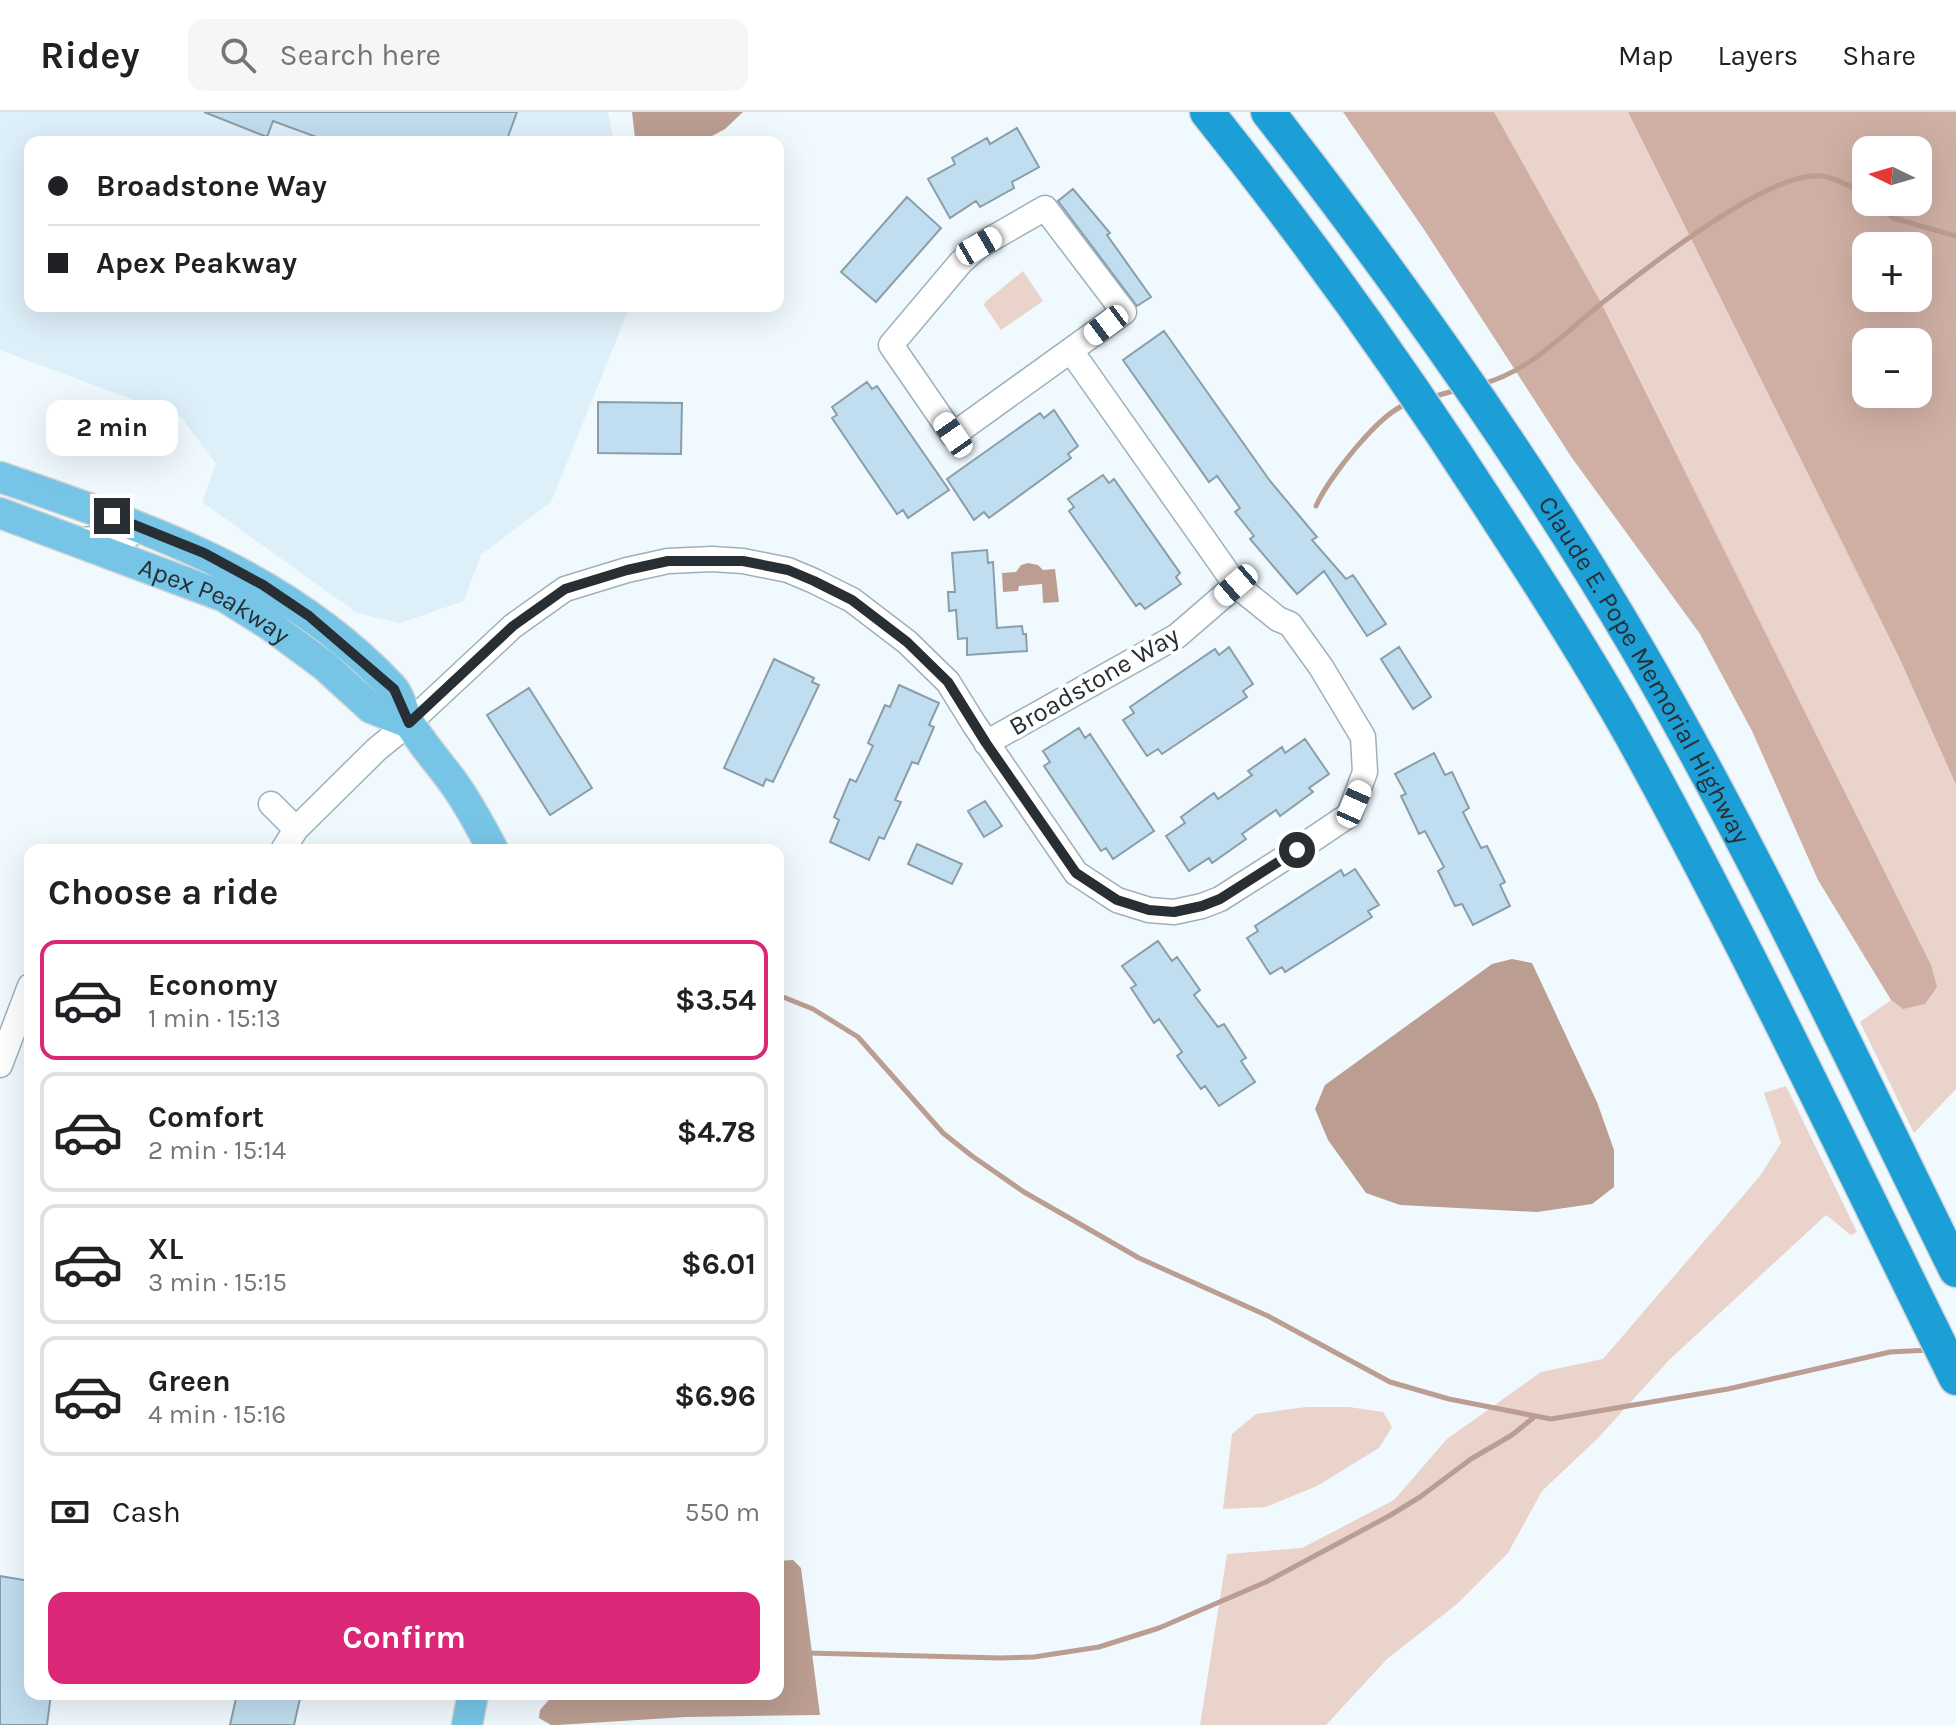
<!DOCTYPE html>
<html lang="en">
<head>
<meta charset="utf-8">
<style>
	body { margin:0; font-family:Karla,sans-serif; background:#f6f6f6; color:#202124; height:100vh; display:flex; flex-direction:column; font-size:30px; white-space:nowrap }
	* { box-sizing:border-box; margin:0 }
	p { font-size:26px; color:#757577 }
	.icon { flex:none; width:44px; height:44px; fill:none; stroke:currentColor; stroke-width:2; stroke-linecap:round; stroke-linejoin:round }
	.map { position:relative; flex:1; overflow:hidden }
	.drawer { position:absolute; left:24px; top:732px; width:760px; height:856px; display:flex; flex-direction:column; background:#fff; border-radius:16px; box-shadow:0 8px 32px #0002 }
	.drawer>* { flex:none }
	.guide { position:absolute; left:24px; top:24px; width:760px; height:176px; border-radius:16px; box-shadow:0 8px 32px #0002; display:grid; align-content:center; height:176px; padding:0 24px; background:#fff }
	.needle { width:52px; rotate:275deg }
	.tools { position:absolute; left:1852px; top:24px; display:grid; gap:16px }
	.tools a { display:grid; place-items:center; width:80px; height:80px; border-radius:16px; background:#fff; box-shadow:0 8px 32px #0002; font-size:40px }
	.end { position:absolute; width:36px; height:36px; margin:-18px; border:10px solid #272f34; background:#fff; box-shadow:0 0 0 4px #fff }
	.from { border-radius:50% }
	.bubble { position:absolute; height:56px; border-radius:16px; background:#fff; box-shadow:0 8px 32px #0002; font-size:26px; font-weight:700; line-height:56px; text-align:center }
	.car { position:absolute; width:24px; height:48px; margin:-24px -12px; border-radius:10px; box-shadow:0 0 6px 2px #0007; background:linear-gradient(#fff 24%,#345 0 40%,#fff 0 76%,#345 0 86%,#fff 0) }
	.guide b { display:flex; align-items:center; gap:28px; height:76px; font-size:30px }
	.guide b+b { border-top:2px solid #e0e0e0 }
	.guide i { width:20px; height:20px; background:#202124 }
	ul { padding:0; list-style:none }
	li { display:flex; align-items:center; gap:24px; height:120px; margin:0 16px 12px; padding:0 8px; border:4px solid #e0e0e0; border-radius:16px }
	li div { flex:1 }
	li b { display:block; font-size:30px }
	li em { font-style:normal; font-weight:700 }
	li.current { border-color:#db2777 }
	li>.icon { width:72px; height:72px; stroke-width:1.5 }
	h2 { padding:0 24px; font-size:36px; line-height:96px }
	.pay { display:flex; align-items:center; gap:20px; height:88px; padding:0 24px; font-size:30px }
	.pay p { margin-inline-start:auto }
	.cta { display:flex; gap:16px; margin-top:auto; padding:16px 24px }
	.cta a { flex:1; height:92px; border-radius:16px; background:#db2777; color:#fff; font-size:32px; font-weight:700; line-height:92px; text-align:center }
	header { display:flex; align-items:center; gap:48px; box-sizing:border-box; height:112px; padding:0 40px; background:#fff; border-bottom:2px solid #e0e0e0 }
	header strong { font-size:38px }
	nav { display:flex; gap:44px; margin-inline-start:auto; font-size:28px }
	.search { width:560px; height:72px; background:#f6f6f6; display:flex; align-items:center; gap:20px; box-sizing:border-box; padding:0 28px; border-radius:16px; color:#757577; font-size:30px }
	.map>svg:first-child { display:block }
	.built { fill:#ddeff9 }
	.green { fill:#ead3ca }
	.forest { fill:#cfafa4; fill-rule:evenodd }
	.water { fill:#bb9d91 }
	.lines { fill:none; stroke-linecap:round; stroke-linejoin:round }
	.stream { stroke:#bb9d91; stroke-width:5 }
	.building { fill:#c0deef; stroke:#8a9eaa; stroke-width:2 }
	.minor-casing { stroke:#9cb1bd; stroke-width:27 }
	.major-casing { stroke:#d4d5d6; stroke-width:33 }
	.highway-casing { stroke:#d4d5d6; stroke-width:37 }
	.minor { stroke:#fff; stroke-width:24 }
	.major { stroke:#77c5e6; stroke-width:30 }
	.highway { stroke:#1c9fd6; stroke-width:34 }
	.route { stroke:#272f34; stroke-width:10 }
	.labels { text-anchor:middle; dominant-baseline:central; stroke-width:8; stroke-linejoin:round; paint-order:stroke }
	.street-label { font-size:26px; fill:#272f34; stroke:#fff }
</style>
</head>
<body>
<header>
<strong>Ridey</strong>
<div class="search"><svg class="icon" aria-label="search" viewBox="0 0 24 24"><circle cx="10" cy="10" r="6"/><path d="M15 15l6 6"/></svg>Search here</div>
<nav><a>Map</a><a>Layers</a><a>Share</a></nav>
</header>
<div class="map">
<svg width="1956" height="1613" viewBox="0 0 1956 1613">
	<rect width="100%" height="100%" fill="#f0f9fe"/>
	<path class="built" d="M0,0H608L614,30H30V194H630L551,390L481,443L464,489L400,511L357,501L202,390L216,352L182,306L0,238Z"/>
	<path class="green" d="M1494,0H1628L1898,543L1956,673V977L1914,1021L1860,910L1891,888L1903,897Z
		M1023,159L1043,189L1001,218L984,193L985,190Z
		M1786,974L1857,1120L1851,1123L1826,1103L1669,1248L1598,1326L1542,1379L1508,1441L1457,1492L1387,1547L1326,1613H1200L1227,1442L1302,1436L1394,1388L1447,1327L1541,1260L1603,1247L1760,1064L1781,1031L1764,981Z
		M1306,1295H1349L1383,1300L1392,1315L1379,1336L1317,1374L1266,1395L1223,1397L1232,1322L1256,1302Z"/>
	<path class="forest" d="M1343,0H1494L1599,187L1931,853L1937,875L1925,892L1903,897L1891,888L1818,768L1752,619L1700,522L1572,346L1425,119Z
		M1628,0H1956V673L1898,543ZM1866,38H1918V90H1866ZM1866,134H1918V186H1866ZM1866,230H1918V282H1866Z"/>
	<path class="water" d="M632,0H743L725,17L701,30H640L635,26Z
		M1028,451L1038,453L1043,458L1055,457L1059,490L1043,491L1042,472L1019,474L1018,479L1003,480L1002,461L1016,460L1021,453Z
		M1512,847L1532,851L1597,990L1614,1038V1075L1592,1092L1537,1100L1400,1093L1366,1081L1328,1028L1315,997L1325,973L1492,852Z
		M793,1448L801,1456L820,1603L686,1605L557,1613H551L539,1606L540,1598L554,1582H778V1449Z"/>
	<g class="lines">
		<path class="stream" d="M1875,90L1893,106L1956,124
			M1482,272C1531,259 1564,221 1602,191C1644,158 1770,58 1821,64C1836,66 1852,75 1866,82
			M1432,285L1457,278
			M1316,394C1328,367 1379,301 1407,292
			M778,883L813,897L858,925L943,1021L972,1044L1024,1080L1139,1146L1268,1204L1390,1270L1449,1287L1551,1307L1728,1277L1890,1240L1930,1238
			M807,1541L1000,1546L1034,1545L1099,1535L1159,1516L1266,1470L1389,1404L1420,1385L1471,1347L1512,1323L1533,1306"/>
	</g>
	<path class="building" d="M204,0H517L506,30H330L273,9L267,25Z
		M1017,16L1039,55L1012,70L1014,76L980,95L976,89L950,106L928,67L955,52L952,46L987,26L990,32Z
		M1073,77L1110,121L1107,123L1151,185L1137,194L1058,89Z
		M907,85L941,116L876,190L841,160Z
		M1164,219L1270,369L1317,425L1312,428L1346,467L1353,463L1386,512L1367,524L1324,459L1297,482L1250,427L1254,424L1235,400L1240,396L1217,364L1209,370L1123,248Z
		M867,270L872,277L877,274L949,378L908,406L903,398L897,402L832,306L837,303L832,295Z
		M598,290L682,291L681,342L598,341Z
		M1054,298L1078,334L1068,342L1071,346L989,406L984,400L974,408L947,367L1040,301L1044,306Z
		M1103,363L1109,371L1114,367L1180,461L1176,465L1181,472L1145,497L1140,491L1136,494L1069,399L1074,395L1068,387Z
		M987,438L988,451L993,450L997,516L1022,514L1023,522H1026L1027,539L967,543V526L958,527L956,498L949,499L948,480H955L952,441Z
		M1229,535L1253,572L1243,579L1247,585L1162,642L1158,637L1147,644L1123,608L1134,601L1130,595L1215,537L1219,543Z
		M1399,535L1431,585L1413,597L1381,547Z
		M774,547L814,566L812,570L819,573L773,670L766,667L763,674L724,656Z
		M899,573L939,591L929,613L934,615L918,652L912,650L895,688L901,690L884,727L879,725L869,748L830,730L839,708L834,705L850,667L856,670L873,634L868,631L885,593L890,595Z
		M529,576L592,676L550,703L487,603Z
		M1079,616L1085,626L1090,622L1154,719L1113,747L1106,736L1101,739L1044,654L1050,650L1043,639Z
		M1305,627L1329,662L1309,676L1313,680L1280,704L1276,698L1242,722L1246,727L1212,751L1209,746L1189,759L1166,724L1185,711L1181,705L1214,681L1218,687L1252,663L1248,659L1282,635L1285,641Z
		M1434,641L1445,663L1452,660L1469,696L1463,700L1481,736L1487,734L1505,770L1500,773L1510,794L1473,813L1462,792L1455,794L1438,759L1444,755L1425,719L1419,722L1401,684L1406,682L1395,662Z
		M985,689L1002,714L984,725L968,699Z
		M917,732L962,752L952,772L908,752Z
		M1355,757L1379,793L1368,799L1372,805L1285,860L1282,855L1270,862L1247,826L1258,819L1255,814L1341,758L1344,764Z
		M1158,829L1172,849L1177,845L1200,878L1194,883L1218,915L1224,912L1246,946L1241,949L1255,970L1219,994L1205,974L1201,977L1177,944L1182,940L1159,907L1154,911L1131,876L1136,873L1122,854Z
		M0,1464L30,1469V1582H51L47,1613H0Z
		M237,1582H301L294,1613H230Z"/>
	<g class="lines">
		<defs>
			<path id="minor" d="M1045,96L1124,200L953,323L891,233L961,150L979,134Z
				M80,428L127,425L140,414
				M986,631L1177,524L1236,473
				M271,692L296,717
				M283,738L296,717L377,637L409,611L513,514L565,477L627,458L668,449L712,447L743,449L788,458L814,469L852,488L907,530L948,570L974,612L1076,761L1117,788L1149,798L1174,800L1202,794L1220,787L1297,738L1349,703L1365,660L1363,625L1321,555L1290,512L1278,507L1236,473L1071,239
				M0,953L30,874"/>
			<g id="major">
				<path d="M0,365C144,415 283,460 391,574C401,584 402,600 410,612C422,632 439,651 453,670C468,691 481,715 493,738"/>
				<path id="s1" d="M0,401L225,485L271,514L325,554L371,596L409,611"/>
				<path d="M467,1613L473,1582"/>
			</g>
			<g id="highway">
				<path d="M1207,0C1312,131 1409,268 1500,410C1551,488 1602,568 1646,650C1756,852 1854,1060 1956,1266"/>
				<path id="s2" d="M1268,0C1401,171 1528,349 1637,536C1754,737 1853,949 1956,1158"/>
			</g>
		</defs>
		<use href="#minor" class="minor-casing"/>
		<use href="#major" class="major-casing"/>
		<use href="#highway" class="highway-casing"/>
		<use href="#minor" class="minor"/>
		<use href="#major" class="major"/>
		<use href="#highway" class="highway"/>
	</g>
	<g class="lines">
		<path class="route" d="M112,404L204,441L263,473L309,504L394,577L409,611L513,514L565,477L627,458L668,449H743L788,458L814,469L852,488L907,530L948,570L986,631L1076,761L1117,788L1149,798L1174,800L1202,794L1220,787L1297,738"/>
	</g>
	<g class="labels">
		<g class="street-label">
			<text stroke="none"><textPath href="#s1" startOffset="232">Apex Peakway</textPath></text>
			<text stroke="none"><textPath href="#s2" startOffset="674">Claude E. Pope Memorial Highway</textPath></text>
			<text transform="translate(1094 569) rotate(-30)">Broadstone Way</text>
		</g>
	</g>
</svg>
<div class="tools">
<a><svg class="needle" viewBox="-14 -14 28 28"><path d="M0-13l5 13h-10z" fill="#e53935"/><path d="M0 13l5-13h-10z" fill="#757577"/></svg></a>
<a>+</a>
<a>−</a>
</div>
<i class="end from" style="left:1297px;top:738px"></i>
<i class="end" style="left:112px;top:404px"></i>
<div class="bubble" style="left:46px;top:288px;width:132px">2 min</div>
<i class="car" style="left:979px;top:134px;rotate:60deg"></i>
<i class="car" style="left:1106px;top:213px;rotate:233deg"></i>
<i class="car" style="left:953px;top:323px;rotate:325deg"></i>
<i class="car" style="left:1236px;top:473px;rotate:229deg"></i>
<i class="car" style="left:1354px;top:692px;rotate:24deg"></i>
<div class="guide">
<b><i class="from"></i>Broadstone Way</b>
<b><i></i>Apex Peakway</b>
</div>
<section class="drawer">
<h2>Choose a ride</h2>
<ul>
<li class="current"><svg class="icon" aria-label="car" viewBox="0 0 24 24"><path d="M5 17H2v-5l4-1 3-4h7l3 4 3 1v5h-3M9 17h6M6 11h13"/><circle cx="7" cy="17" r="2"/><circle cx="17" cy="17" r="2"/></svg><div><b>Economy</b><p>1 min · 15:13</p></div><em>$3.54</em></li>
<li><svg class="icon" aria-label="car" viewBox="0 0 24 24"><path d="M5 17H2v-5l4-1 3-4h7l3 4 3 1v5h-3M9 17h6M6 11h13"/><circle cx="7" cy="17" r="2"/><circle cx="17" cy="17" r="2"/></svg><div><b>Comfort</b><p>2 min · 15:14</p></div><em>$4.78</em></li>
<li><svg class="icon" aria-label="car" viewBox="0 0 24 24"><path d="M5 17H2v-5l4-1 3-4h7l3 4 3 1v5h-3M9 17h6M6 11h13"/><circle cx="7" cy="17" r="2"/><circle cx="17" cy="17" r="2"/></svg><div><b>XL</b><p>3 min · 15:15</p></div><em>$6.01</em></li>
<li><svg class="icon" aria-label="car" viewBox="0 0 24 24"><path d="M5 17H2v-5l4-1 3-4h7l3 4 3 1v5h-3M9 17h6M6 11h13"/><circle cx="7" cy="17" r="2"/><circle cx="17" cy="17" r="2"/></svg><div><b>Green</b><p>4 min · 15:16</p></div><em>$6.96</em></li>
</ul>
<div class="pay"><svg class="icon" aria-label="cash" viewBox="0 0 24 24"><path d="M3 7h18v10H3z"/><circle cx="12" cy="12" r="2"/></svg>Cash<p>550 m</p></div>
<div class="cta"><a>Confirm</a></div>
</section>
</div>
</body>
</html>
